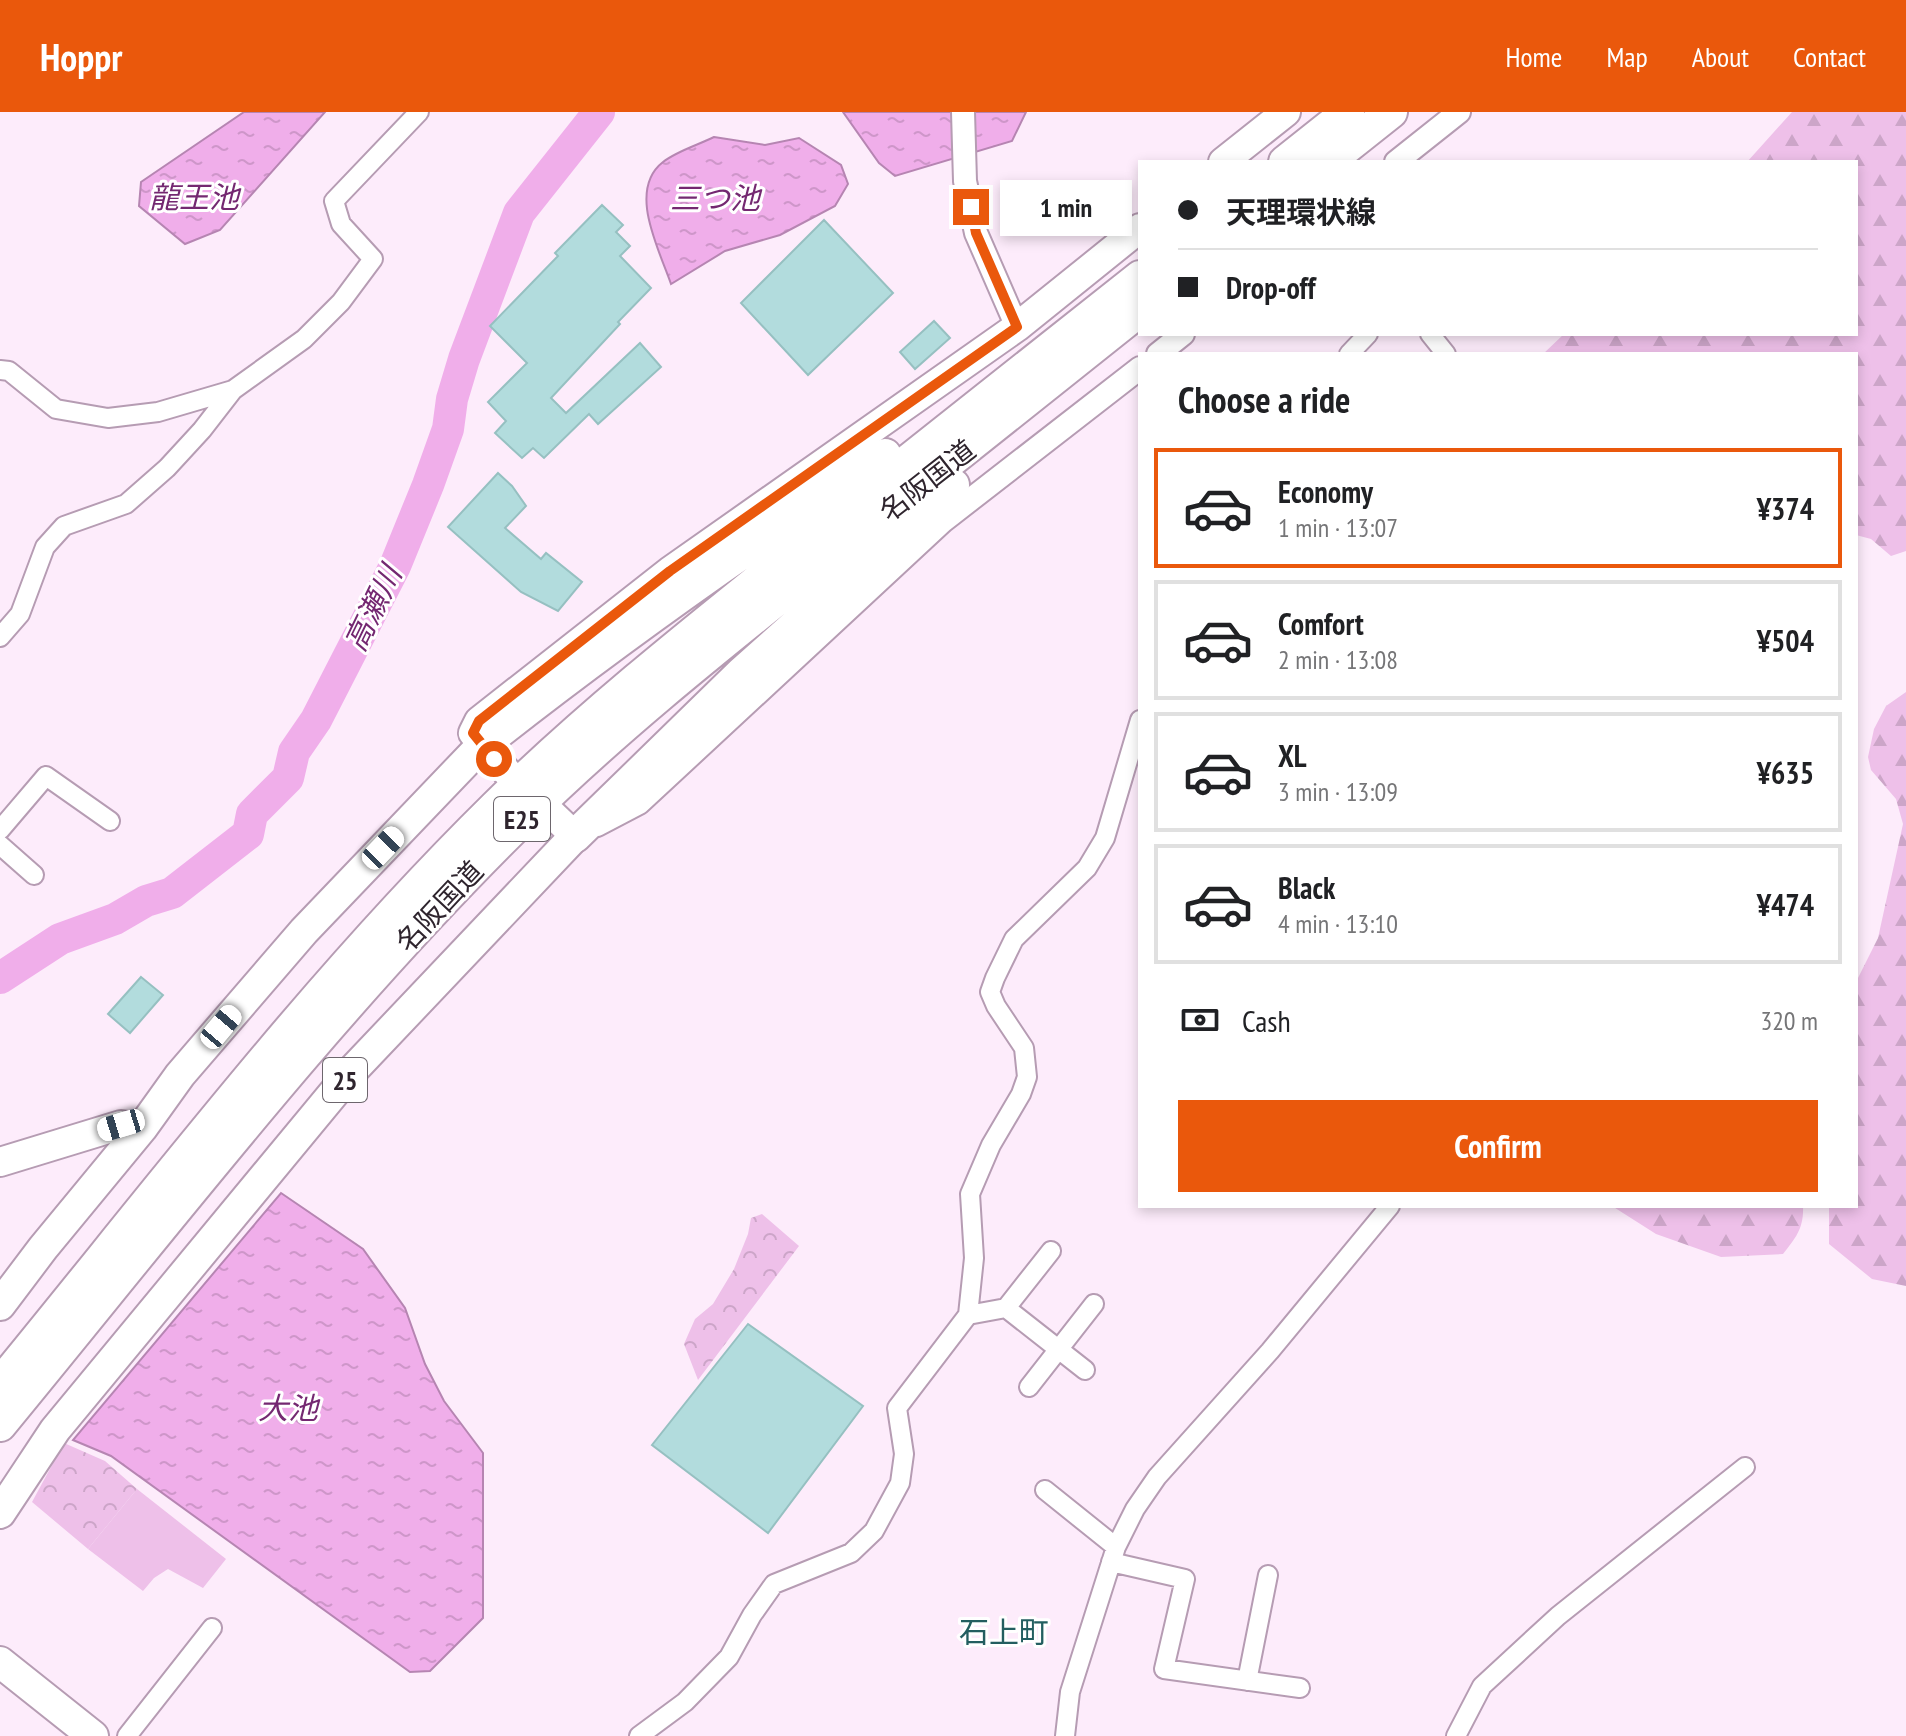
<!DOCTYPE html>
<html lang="en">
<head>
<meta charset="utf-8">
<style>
	body { margin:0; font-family:"PT Sans Narrow","Noto Sans JP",sans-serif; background:#f2f2f2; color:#202124; height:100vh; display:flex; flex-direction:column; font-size:30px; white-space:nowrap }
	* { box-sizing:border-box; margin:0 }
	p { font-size:26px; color:#757577 }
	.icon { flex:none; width:44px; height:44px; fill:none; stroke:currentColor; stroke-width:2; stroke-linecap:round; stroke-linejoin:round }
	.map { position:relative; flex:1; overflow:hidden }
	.panel { position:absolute; left:1138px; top:240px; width:720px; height:856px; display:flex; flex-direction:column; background:#fff; border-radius:0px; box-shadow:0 4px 12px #0003 }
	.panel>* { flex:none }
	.top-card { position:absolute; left:1138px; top:48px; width:720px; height:176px; border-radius:0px; box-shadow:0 4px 12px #0003; display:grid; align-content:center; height:176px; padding:0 40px; background:#fff }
	.end { position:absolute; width:36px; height:36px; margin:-18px; border:10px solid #ea580c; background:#fff; box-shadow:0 0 0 4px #fff }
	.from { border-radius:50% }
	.bubble { position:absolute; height:56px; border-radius:0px; background:#fff; box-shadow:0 4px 12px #0003; font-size:26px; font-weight:600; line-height:56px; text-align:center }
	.car { position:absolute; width:24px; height:48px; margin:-24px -12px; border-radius:10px; box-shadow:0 0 6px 2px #0007; background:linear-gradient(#fff 24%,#345 0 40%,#fff 0 76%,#345 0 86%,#fff 0) }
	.top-card b { display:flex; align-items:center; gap:28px; height:76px; font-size:30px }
	.top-card b+b { border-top:2px solid #e0e0e0 }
	.top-card i { width:20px; height:20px; background:#202124 }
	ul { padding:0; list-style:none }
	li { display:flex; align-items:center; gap:24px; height:120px; margin:0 16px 12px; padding:0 24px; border:4px solid #e0e0e0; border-radius:0px }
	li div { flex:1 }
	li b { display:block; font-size:30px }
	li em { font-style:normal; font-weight:600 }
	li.selected { border-color:#ea580c }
	li>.icon { width:72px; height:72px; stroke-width:1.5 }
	h2 { padding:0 40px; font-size:36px; line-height:96px }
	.pay { display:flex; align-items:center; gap:20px; height:88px; padding:0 40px; font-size:30px }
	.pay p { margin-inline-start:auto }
	.button { display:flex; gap:16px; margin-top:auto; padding:16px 40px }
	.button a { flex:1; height:92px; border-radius:0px; background:#ea580c; color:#fff; font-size:32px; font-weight:600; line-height:92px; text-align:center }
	header { display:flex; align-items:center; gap:48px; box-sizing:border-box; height:112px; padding:0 40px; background:#ea580c; color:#fff }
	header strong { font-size:38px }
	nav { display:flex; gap:44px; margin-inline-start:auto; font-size:28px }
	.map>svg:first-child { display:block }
	.green { fill:#eec0e9 }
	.forest { fill:url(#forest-firs) }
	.park { fill:url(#park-crowns) }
	.water { fill:url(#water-ripples); stroke:#b685b2; stroke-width:2 }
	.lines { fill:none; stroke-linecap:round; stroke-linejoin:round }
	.river { stroke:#f0aeea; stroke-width:32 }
	.building { fill:#b2dcdd; stroke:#96c0c1; stroke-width:2 }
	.minor-casing { stroke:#b69cb3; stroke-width:22 }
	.tertiary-casing { stroke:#b69cb3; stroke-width:26 }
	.primary-casing { stroke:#b69cb3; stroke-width:32 }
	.trunk-casing { stroke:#b69cb3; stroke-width:34 }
	.motorway-casing { stroke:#b69cb3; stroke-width:36 }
	.minor { stroke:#fff; stroke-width:18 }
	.tertiary { stroke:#fff; stroke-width:22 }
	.primary { stroke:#fff; stroke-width:28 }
	.trunk { stroke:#fff; stroke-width:30 }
	.motorway { stroke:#fff; stroke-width:32 }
	.route { stroke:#ea580c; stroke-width:10 }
	.labels { text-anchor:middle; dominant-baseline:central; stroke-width:6; stroke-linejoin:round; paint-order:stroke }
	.shield { fill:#fff; stroke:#6d666d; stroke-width:2 }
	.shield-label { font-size:26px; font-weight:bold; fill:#2f252e }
	.street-label { font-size:28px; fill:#2f252e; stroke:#fff }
	.water-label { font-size:30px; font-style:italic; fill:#742871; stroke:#fff }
	.neighbourhood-label { font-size:30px; fill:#235e60; stroke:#fff }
</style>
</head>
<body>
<header>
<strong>Hoppr</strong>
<nav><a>Home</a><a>Map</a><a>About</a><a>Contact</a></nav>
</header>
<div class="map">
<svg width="1906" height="1624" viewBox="0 0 1906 1624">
	<defs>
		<pattern id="forest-firs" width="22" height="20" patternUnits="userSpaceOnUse" patternTransform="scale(2)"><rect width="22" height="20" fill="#eec0e9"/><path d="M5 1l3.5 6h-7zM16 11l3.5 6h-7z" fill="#cca5c8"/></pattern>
		<pattern id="park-crowns" width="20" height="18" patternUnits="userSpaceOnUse" patternTransform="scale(2)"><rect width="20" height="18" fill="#eec0e9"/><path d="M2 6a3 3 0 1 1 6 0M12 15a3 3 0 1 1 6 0" fill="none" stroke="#cca5c8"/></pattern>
		<pattern id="water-ripples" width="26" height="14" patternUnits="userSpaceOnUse" patternTransform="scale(2)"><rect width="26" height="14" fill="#f0aeea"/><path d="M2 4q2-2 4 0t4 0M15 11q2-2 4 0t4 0" fill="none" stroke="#ce96c9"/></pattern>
	</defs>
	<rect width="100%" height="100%" fill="#fdecfb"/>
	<path class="green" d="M137,1377L226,1447L203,1476L168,1457L154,1466L143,1479L88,1437Z"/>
	<path class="forest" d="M1792,0H1906V439L1891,444L1871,427L1856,423V242H1543L1564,222H1856V50H1747Z
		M1906,580V1174L1872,1167L1829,1132V1094H1856V870L1878,826L1903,712L1896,687L1871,658L1868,645L1874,617L1886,594Z
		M1612,1094H1803C1804,1116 1796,1126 1783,1142L1721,1145L1656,1122Z"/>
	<path class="park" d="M762,1102L799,1134L698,1268L684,1232L695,1207L713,1192L734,1157L748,1122L751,1106Z
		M64,1331L105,1349L137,1377L88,1437L32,1390Z"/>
	<path class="water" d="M244,0H325L220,118L185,132L139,94L141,70Z
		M843,0H1026L1012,29L895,64L879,51Z
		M714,25L765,33L799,26L841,53L848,72L835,94L780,123L725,139L671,172C659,137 627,78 663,50C677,39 698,33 714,25Z
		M281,1081L363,1137L405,1196L425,1252L444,1289L483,1341V1506L430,1559L410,1560L111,1344L73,1328Z"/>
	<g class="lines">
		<path class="river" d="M0,866L60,827L115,807L146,789L172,781L248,722L252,702L288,666L294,640L316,608L395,454L428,373L448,317L452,287L464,247L519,101L599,0"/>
	</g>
	<path class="building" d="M602,93L623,113L616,120L630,134L620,144L651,176L618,210L620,212L551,286L566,301L640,231L661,255L598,312L589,302L544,346L533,336L522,346L495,321L506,309L488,290L527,251L490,214L558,144L555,141Z
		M824,108L893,181L808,263L741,191Z
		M934,209L950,226L915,257L900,240Z
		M498,361L512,374L526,394L505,416L541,447L546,441L582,470L558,499L521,480L448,415Z
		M141,865L163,883L130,921L108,902Z
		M748,1212L863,1294L768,1421L652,1333Z"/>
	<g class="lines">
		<defs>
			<path id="minor" d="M1430,222L1446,242
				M1349,242L1368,222
				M0,258L9,259L56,297L108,306L158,300L233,278
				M0,525L20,502L45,435L64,414L126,392L167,356L202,318L233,278L304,227L341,190L373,147L341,112L334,89L419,0
				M0,718L46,664L110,709
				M0,733L34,763
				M1006,1196L1051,1139
				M968,1203L1006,1196L1085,1258
				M1029,1275L1094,1192
				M1045,1378L1116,1435
				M1111,1450L1185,1467L1164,1557L1300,1576
				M1247,1569L1268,1463
				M127,1624L212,1516
				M639,1624L685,1590L729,1545L752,1503L774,1472L851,1441L874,1419L900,1371L904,1342L897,1296L968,1203L974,1146L970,1082L991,1033L1021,982L1027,965L1024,936L996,894L990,880L995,866L1014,827L1087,756L1105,726L1140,608
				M1065,1624L1070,1580L1116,1435L1135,1397L1157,1365L1270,1239L1390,1094
				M1456,1624L1482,1574L1558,1504L1745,1355"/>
			<path id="tertiary" d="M963,0L965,69L976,121L1017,215
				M1396,50L1459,0
				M1158,242L1183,222
				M597,713L639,691L943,409L1140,256"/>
			<path id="primary" d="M1223,50L1286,0
				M507,660L473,621L479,609L670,459L1017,215L1140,116
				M552,702L575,724
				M0,1050L121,1013L142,1016"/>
			<path id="trunk" d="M0,1193L43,1136L142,1016L180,963L304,819L482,633
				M0,1401L55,1318L352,959L575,724
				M0,1550L93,1624"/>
			<path id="motorway" d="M1285,50L1348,0
				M1328,50L1391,0
				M482,633C612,530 747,435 885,343
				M575,724L742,561L953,373
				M0,1272C161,1076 315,872 496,694C593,599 701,514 807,429C918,341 1029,253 1140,165
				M0,1313C168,1109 331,896 520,710C617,614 725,529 831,444C934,362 1037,280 1140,198"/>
		</defs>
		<use href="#minor" class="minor-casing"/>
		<use href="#tertiary" class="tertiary-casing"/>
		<use href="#primary" class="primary-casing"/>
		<use href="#trunk" class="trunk-casing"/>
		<use href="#motorway" class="motorway-casing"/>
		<use href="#minor" class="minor"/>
		<use href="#tertiary" class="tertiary"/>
		<use href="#primary" class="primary"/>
		<use href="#trunk" class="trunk"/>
		<use href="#motorway" class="motorway"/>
	</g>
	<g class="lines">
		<path class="route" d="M494,647L473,621L479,609L670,459L1017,215L976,121L971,95"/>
	</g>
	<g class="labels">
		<g class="shield">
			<rect x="494" y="685" width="56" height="44" rx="6"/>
			<rect x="323" y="946" width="44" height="44" rx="6"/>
		</g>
		<g class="shield-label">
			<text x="522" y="707">E25</text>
			<text x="345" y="968">25</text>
		</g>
		<g class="street-label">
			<text transform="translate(927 368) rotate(-38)">名阪国道</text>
			<text transform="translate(439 794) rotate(-47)">名阪国道</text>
		</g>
		<g class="water-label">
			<text x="194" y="84">龍王池</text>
			<text x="715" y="85">三つ池</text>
			<text transform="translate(372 496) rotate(-64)">高瀬川</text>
			<text x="288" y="1295">大池</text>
		</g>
		<g class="neighbourhood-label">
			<text x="1004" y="1519">石上町</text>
		</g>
	</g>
</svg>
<i class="end from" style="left:494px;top:647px"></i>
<i class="end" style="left:971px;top:95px"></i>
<div class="bubble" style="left:1000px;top:68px;width:132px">1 min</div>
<i class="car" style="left:383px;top:736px;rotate:44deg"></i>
<i class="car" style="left:221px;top:915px;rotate:40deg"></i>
<i class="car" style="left:121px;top:1013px;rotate:253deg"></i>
<div class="top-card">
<b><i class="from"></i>天理環状線</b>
<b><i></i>Drop-off</b>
</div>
<section class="panel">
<h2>Choose a ride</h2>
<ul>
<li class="selected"><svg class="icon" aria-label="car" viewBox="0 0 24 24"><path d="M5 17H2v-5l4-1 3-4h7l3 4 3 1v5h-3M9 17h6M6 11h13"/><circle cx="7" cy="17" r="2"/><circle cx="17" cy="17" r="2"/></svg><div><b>Economy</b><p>1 min · 13:07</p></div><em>¥374</em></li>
<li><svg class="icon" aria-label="car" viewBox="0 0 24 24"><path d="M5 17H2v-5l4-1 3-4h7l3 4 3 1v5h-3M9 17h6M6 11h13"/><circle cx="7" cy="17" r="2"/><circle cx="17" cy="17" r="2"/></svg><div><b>Comfort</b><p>2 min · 13:08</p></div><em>¥504</em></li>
<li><svg class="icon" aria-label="car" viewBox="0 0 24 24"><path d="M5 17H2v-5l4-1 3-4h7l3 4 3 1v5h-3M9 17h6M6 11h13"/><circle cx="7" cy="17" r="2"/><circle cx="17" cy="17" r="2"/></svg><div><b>XL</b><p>3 min · 13:09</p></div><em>¥635</em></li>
<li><svg class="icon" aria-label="car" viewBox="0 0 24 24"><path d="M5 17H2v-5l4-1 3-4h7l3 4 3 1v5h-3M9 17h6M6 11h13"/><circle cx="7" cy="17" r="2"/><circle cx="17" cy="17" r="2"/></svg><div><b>Black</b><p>4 min · 13:10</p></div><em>¥474</em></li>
</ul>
<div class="pay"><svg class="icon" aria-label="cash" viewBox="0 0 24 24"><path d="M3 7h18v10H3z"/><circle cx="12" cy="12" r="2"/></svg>Cash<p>320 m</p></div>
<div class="button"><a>Confirm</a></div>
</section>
</div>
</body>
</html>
